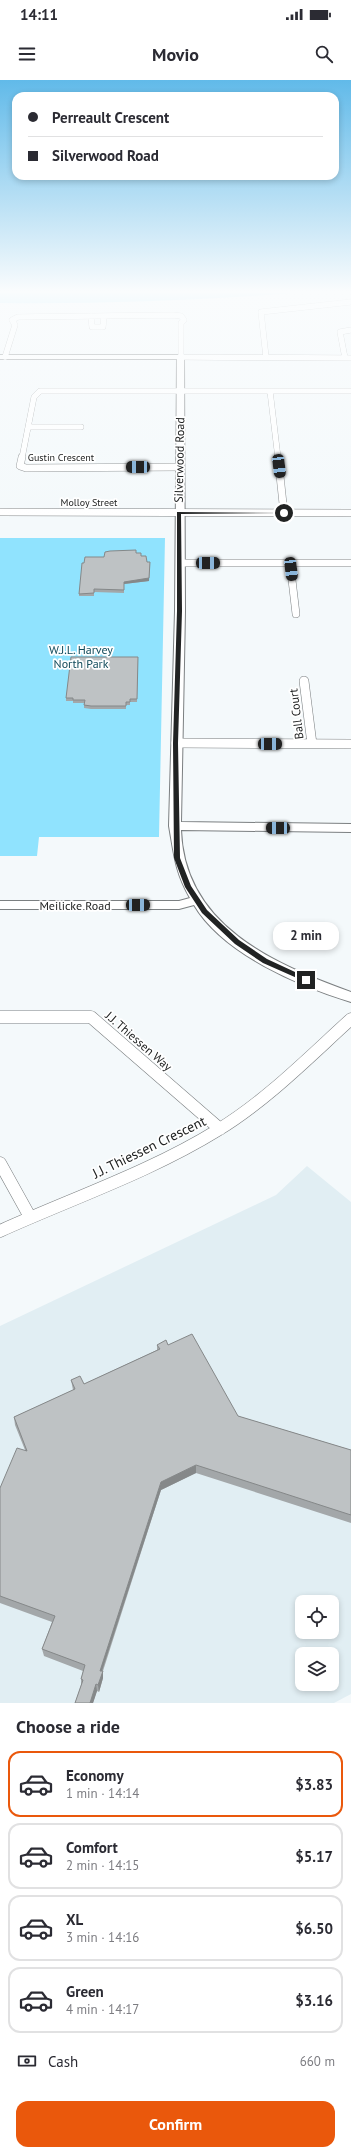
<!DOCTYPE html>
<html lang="en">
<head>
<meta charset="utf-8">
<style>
	body { margin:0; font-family:"PT Sans",sans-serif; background:#f2f2f3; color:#2b2b33; height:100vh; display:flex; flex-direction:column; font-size:15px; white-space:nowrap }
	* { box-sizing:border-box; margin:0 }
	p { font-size:13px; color:#7c7c81 }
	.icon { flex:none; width:22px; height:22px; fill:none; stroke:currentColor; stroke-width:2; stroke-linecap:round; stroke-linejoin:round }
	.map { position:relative; height:1623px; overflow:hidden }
	.sheet { display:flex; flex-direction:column; background:#fff; flex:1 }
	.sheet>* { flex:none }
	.hud { position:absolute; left:12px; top:12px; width:327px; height:88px; border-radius:12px; box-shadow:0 2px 6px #0003; display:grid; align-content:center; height:88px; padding:0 16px; background:#fff }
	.tools { position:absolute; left:295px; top:1515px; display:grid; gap:8px }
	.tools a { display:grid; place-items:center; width:44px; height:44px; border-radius:8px; background:#fff; box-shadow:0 2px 6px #0003; font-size:20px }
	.end { position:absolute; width:18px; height:18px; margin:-9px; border:5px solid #212323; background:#fff; box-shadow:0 0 0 2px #fff }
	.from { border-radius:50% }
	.bubble { position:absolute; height:28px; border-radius:12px; background:#fff; box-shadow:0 2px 6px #0003; font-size:13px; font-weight:600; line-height:28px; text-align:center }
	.car { position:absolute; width:12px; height:24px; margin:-12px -6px; border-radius:5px; box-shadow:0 0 3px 1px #0007; background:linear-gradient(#222 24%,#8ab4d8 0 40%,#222 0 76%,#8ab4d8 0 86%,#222 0) }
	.hud b { display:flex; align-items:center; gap:14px; height:38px; font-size:15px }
	.hud b+b { border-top:1px solid #e1e1e2 }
	.hud i { width:10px; height:10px; background:#2b2b33 }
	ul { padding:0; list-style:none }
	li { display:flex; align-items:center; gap:12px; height:66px; margin:0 8px 6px; padding:0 8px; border:2px solid #e1e1e2; border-radius:12px }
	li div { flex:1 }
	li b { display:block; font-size:15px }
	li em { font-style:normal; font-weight:600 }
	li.current { border-color:#ea580c }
	li>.icon { width:36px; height:36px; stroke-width:1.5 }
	h2 { padding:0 16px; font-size:18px; line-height:48px }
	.pay { display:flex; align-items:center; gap:10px; height:44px; padding:0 16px; font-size:15px }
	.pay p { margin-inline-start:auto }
	.primary-button { display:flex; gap:8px; margin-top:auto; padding:8px 16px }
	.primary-button a { flex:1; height:46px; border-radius:12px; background:#ea580c; color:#fff; font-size:16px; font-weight:600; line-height:46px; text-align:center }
	.status { display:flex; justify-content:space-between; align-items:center; height:28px; padding:0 20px; background:#fff; direction:ltr }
	.status svg { height:11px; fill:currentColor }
	header { display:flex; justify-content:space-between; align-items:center; height:52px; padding:0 16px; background:#fff; font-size:18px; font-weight:600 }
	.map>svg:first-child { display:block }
	.built { fill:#e1eef3; fill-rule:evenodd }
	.green { fill:#90e3fe }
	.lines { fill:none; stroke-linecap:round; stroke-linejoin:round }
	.minor-far3-casing { stroke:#7b7f81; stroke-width:6 }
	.minor-far2-casing { stroke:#7b7f81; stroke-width:8 }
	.minor-far1-casing { stroke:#7b7f81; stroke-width:10 }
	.minor-casing { stroke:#7b7f81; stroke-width:13 }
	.tertiary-casing { stroke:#7b7f81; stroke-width:2 }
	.minor-far3 { stroke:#fff; stroke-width:5.5 }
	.minor-far2 { stroke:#fff; stroke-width:7 }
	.minor-far1 { stroke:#fff; stroke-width:9 }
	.minor { stroke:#fff; stroke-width:12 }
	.tertiary { fill:#fff; fill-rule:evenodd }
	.wall { fill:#a3a7a9 }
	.shaded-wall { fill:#858889 }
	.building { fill:#bec2c4; stroke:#858889 }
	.route { fill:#212323 }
	.labels { text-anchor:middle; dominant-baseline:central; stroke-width:3.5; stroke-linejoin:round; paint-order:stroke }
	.far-street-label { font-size:10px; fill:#212323; stroke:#fff }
	.street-label { font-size:12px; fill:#212323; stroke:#fff }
	.park-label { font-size:12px; fill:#104a5a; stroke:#fff }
	.near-street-label { font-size:14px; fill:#212323; stroke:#fff }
</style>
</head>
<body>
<div class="status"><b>14:11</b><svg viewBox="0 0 49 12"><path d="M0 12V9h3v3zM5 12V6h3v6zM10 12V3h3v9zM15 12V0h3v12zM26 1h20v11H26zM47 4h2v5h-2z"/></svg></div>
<header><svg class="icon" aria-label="menu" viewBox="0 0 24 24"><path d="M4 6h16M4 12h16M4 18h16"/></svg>Movio<svg class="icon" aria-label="search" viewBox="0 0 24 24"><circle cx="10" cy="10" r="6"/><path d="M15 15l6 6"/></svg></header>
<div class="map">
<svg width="351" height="1623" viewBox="0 0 351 1623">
	<rect width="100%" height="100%" fill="#f4f9fb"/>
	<path class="built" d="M307,1086L351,1122V1614L334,1623H0V1246L276,1115ZM302,1522H332V1552H302ZM302,1574H332V1604H302Z"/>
	<path class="green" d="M0,213H294C196,221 98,224 0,223Z
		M0,458H165L159,757H39L37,776H0Z"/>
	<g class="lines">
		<defs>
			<path id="minor-far3" d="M91,236L92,247H103L104,236
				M5,277L15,245L12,240L18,237L173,235L181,236L184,240L181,243V277L351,278
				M266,277L261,232L351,222
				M345,278L340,252L351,250
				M270,311L278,378
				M29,347H81
				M22,378L34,317L40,311H351"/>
			<path id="minor-far2" d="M22,377L20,386L26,388L179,387
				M278,377L284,433
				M0,432L351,433
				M180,483H351
				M290,483L296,534"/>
			<path id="minor-far1" d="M304,601L312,664
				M176,663L351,664"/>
			<path id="minor" d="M0,937H91L220,1049
				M0,1083L30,1137
				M0,1151C73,1118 150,1092 218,1050C267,1020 308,978 351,939"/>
			<path id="tertiary" d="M0,275H181L184,277L185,531L181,742L351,744V752L181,750C184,845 273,884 351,912V922C299,906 223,874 194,825L179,829H0V821H179L190,818C175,792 174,774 169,746L175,531L177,279H0Z"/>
		</defs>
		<use href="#minor-far3" class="minor-far3-casing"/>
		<use href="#minor-far2" class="minor-far2-casing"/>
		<use href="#minor-far1" class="minor-far1-casing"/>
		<use href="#minor" class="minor-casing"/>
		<use href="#tertiary" class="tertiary-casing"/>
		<use href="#minor-far3" class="minor-far3"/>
		<use href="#minor-far2" class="minor-far2"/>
		<use href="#minor-far1" class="minor-far1"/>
		<use href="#minor" class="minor"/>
		<use href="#tertiary" class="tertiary"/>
	</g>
	<path class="wall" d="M136,473L141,476L147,482L149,501L124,504V513L94,512V516H79V514L84,483L104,477Z
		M138,577L137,622H130V625H126V629H91L84,628V623H73V621H66V618Z
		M157,1265H168L238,1336L351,1370V1443L196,1393L161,1410L103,1591V1598L99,1612L97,1611L93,1623H75L81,1605V1599L83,1591L44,1576L42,1569L52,1542L0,1523V1408L25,1370L15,1345L14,1337L73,1310L71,1300L84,1304L157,1270Z"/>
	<path class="shaded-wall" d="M150,482L149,501L124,504V513V502Z
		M196,1385V1393L161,1410L100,1597V1591L161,1402Z
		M103,1591V1598L99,1612L98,1605Z
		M96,1604L97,1611L93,1623H90Z"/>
	<path class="building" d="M136,470V473H141V476H146L147,482H150L149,498L124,502V510L94,509V513L79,514L82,483H84L85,477H104L105,472L110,471Z
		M71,577H138L137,619H130V622H126V626H91L84,625L85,620H73V618H66Z
		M192,1254L238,1336L351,1370V1435L196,1385L161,1402L100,1591H103L98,1605L96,1604L90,1623H75L83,1600L81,1599L85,1585L42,1569L55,1536L0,1516V1408L17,1368L27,1371L14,1337L75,1309L71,1300L80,1296L84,1304L160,1269L157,1265L166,1260L168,1265Z"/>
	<linearGradient id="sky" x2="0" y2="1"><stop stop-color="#61bae9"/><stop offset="0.48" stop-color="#fafcfd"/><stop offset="1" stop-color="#fafcfd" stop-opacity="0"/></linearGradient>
	<rect width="351" height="440" fill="url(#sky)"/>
	<path class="route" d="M177,432L287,433L181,434L182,531L178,663L180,778L191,806L207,830L239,860L267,879L308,898L309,900L306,902L263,883L235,864L202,833L185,807L174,778L173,663L177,531Z"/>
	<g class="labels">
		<g class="far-street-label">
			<text x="61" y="377">Gustin Crescent</text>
			<text x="89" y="422">Molloy Street</text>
		</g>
		<g class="street-label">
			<text transform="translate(179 380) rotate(-89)">Silverwood Road</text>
			<text transform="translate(296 634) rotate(-97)">Ball Court</text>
			<text x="75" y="825">Meilicke Road</text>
			<text transform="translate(139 961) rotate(41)">J.J. Thiessen Way</text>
		</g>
		<g class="park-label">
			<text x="81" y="569">W.J.L. Harvey<tspan x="81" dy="14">North Park</tspan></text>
		</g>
		<g class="near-street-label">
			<text transform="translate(149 1067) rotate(-26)">J.J. Thiessen Crescent</text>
		</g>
	</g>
</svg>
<div class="tools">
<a><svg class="icon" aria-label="locate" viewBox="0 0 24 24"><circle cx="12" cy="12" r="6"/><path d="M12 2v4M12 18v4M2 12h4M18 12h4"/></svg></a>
<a><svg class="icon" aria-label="layers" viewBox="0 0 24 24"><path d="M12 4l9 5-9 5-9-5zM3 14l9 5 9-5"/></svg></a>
</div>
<i class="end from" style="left:284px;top:433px"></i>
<i class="end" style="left:306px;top:900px"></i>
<div class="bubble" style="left:273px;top:842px;width:66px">2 min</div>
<i class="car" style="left:279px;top:386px;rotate:173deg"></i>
<i class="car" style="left:138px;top:387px;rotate:270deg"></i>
<i class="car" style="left:208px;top:483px;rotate:90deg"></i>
<i class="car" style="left:291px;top:489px;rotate:173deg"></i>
<i class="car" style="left:270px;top:664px;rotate:90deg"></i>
<i class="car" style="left:278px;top:748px;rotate:271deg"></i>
<i class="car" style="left:138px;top:825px;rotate:90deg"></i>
<div class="hud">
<b><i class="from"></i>Perreault Crescent</b>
<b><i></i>Silverwood Road</b>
</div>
</div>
<section class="sheet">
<h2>Choose a ride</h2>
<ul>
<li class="current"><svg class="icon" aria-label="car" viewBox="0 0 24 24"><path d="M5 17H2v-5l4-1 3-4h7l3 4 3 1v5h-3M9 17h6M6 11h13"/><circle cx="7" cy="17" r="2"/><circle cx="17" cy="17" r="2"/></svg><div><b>Economy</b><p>1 min · 14:14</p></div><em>$3.83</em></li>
<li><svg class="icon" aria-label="car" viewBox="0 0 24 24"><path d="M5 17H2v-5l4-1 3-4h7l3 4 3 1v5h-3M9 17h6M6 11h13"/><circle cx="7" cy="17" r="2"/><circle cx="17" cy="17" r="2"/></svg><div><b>Comfort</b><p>2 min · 14:15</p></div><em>$5.17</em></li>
<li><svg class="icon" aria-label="car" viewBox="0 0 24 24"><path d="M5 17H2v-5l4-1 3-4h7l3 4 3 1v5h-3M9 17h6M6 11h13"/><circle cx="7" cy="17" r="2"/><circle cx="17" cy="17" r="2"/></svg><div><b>XL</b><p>3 min · 14:16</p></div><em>$6.50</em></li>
<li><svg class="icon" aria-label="car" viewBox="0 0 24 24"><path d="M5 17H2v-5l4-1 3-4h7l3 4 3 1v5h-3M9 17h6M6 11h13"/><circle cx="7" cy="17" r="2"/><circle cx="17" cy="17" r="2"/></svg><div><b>Green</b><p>4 min · 14:17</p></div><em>$3.16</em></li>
</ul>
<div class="pay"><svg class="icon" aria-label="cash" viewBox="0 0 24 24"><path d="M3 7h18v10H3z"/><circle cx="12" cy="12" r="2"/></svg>Cash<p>660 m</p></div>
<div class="primary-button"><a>Confirm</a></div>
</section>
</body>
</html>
